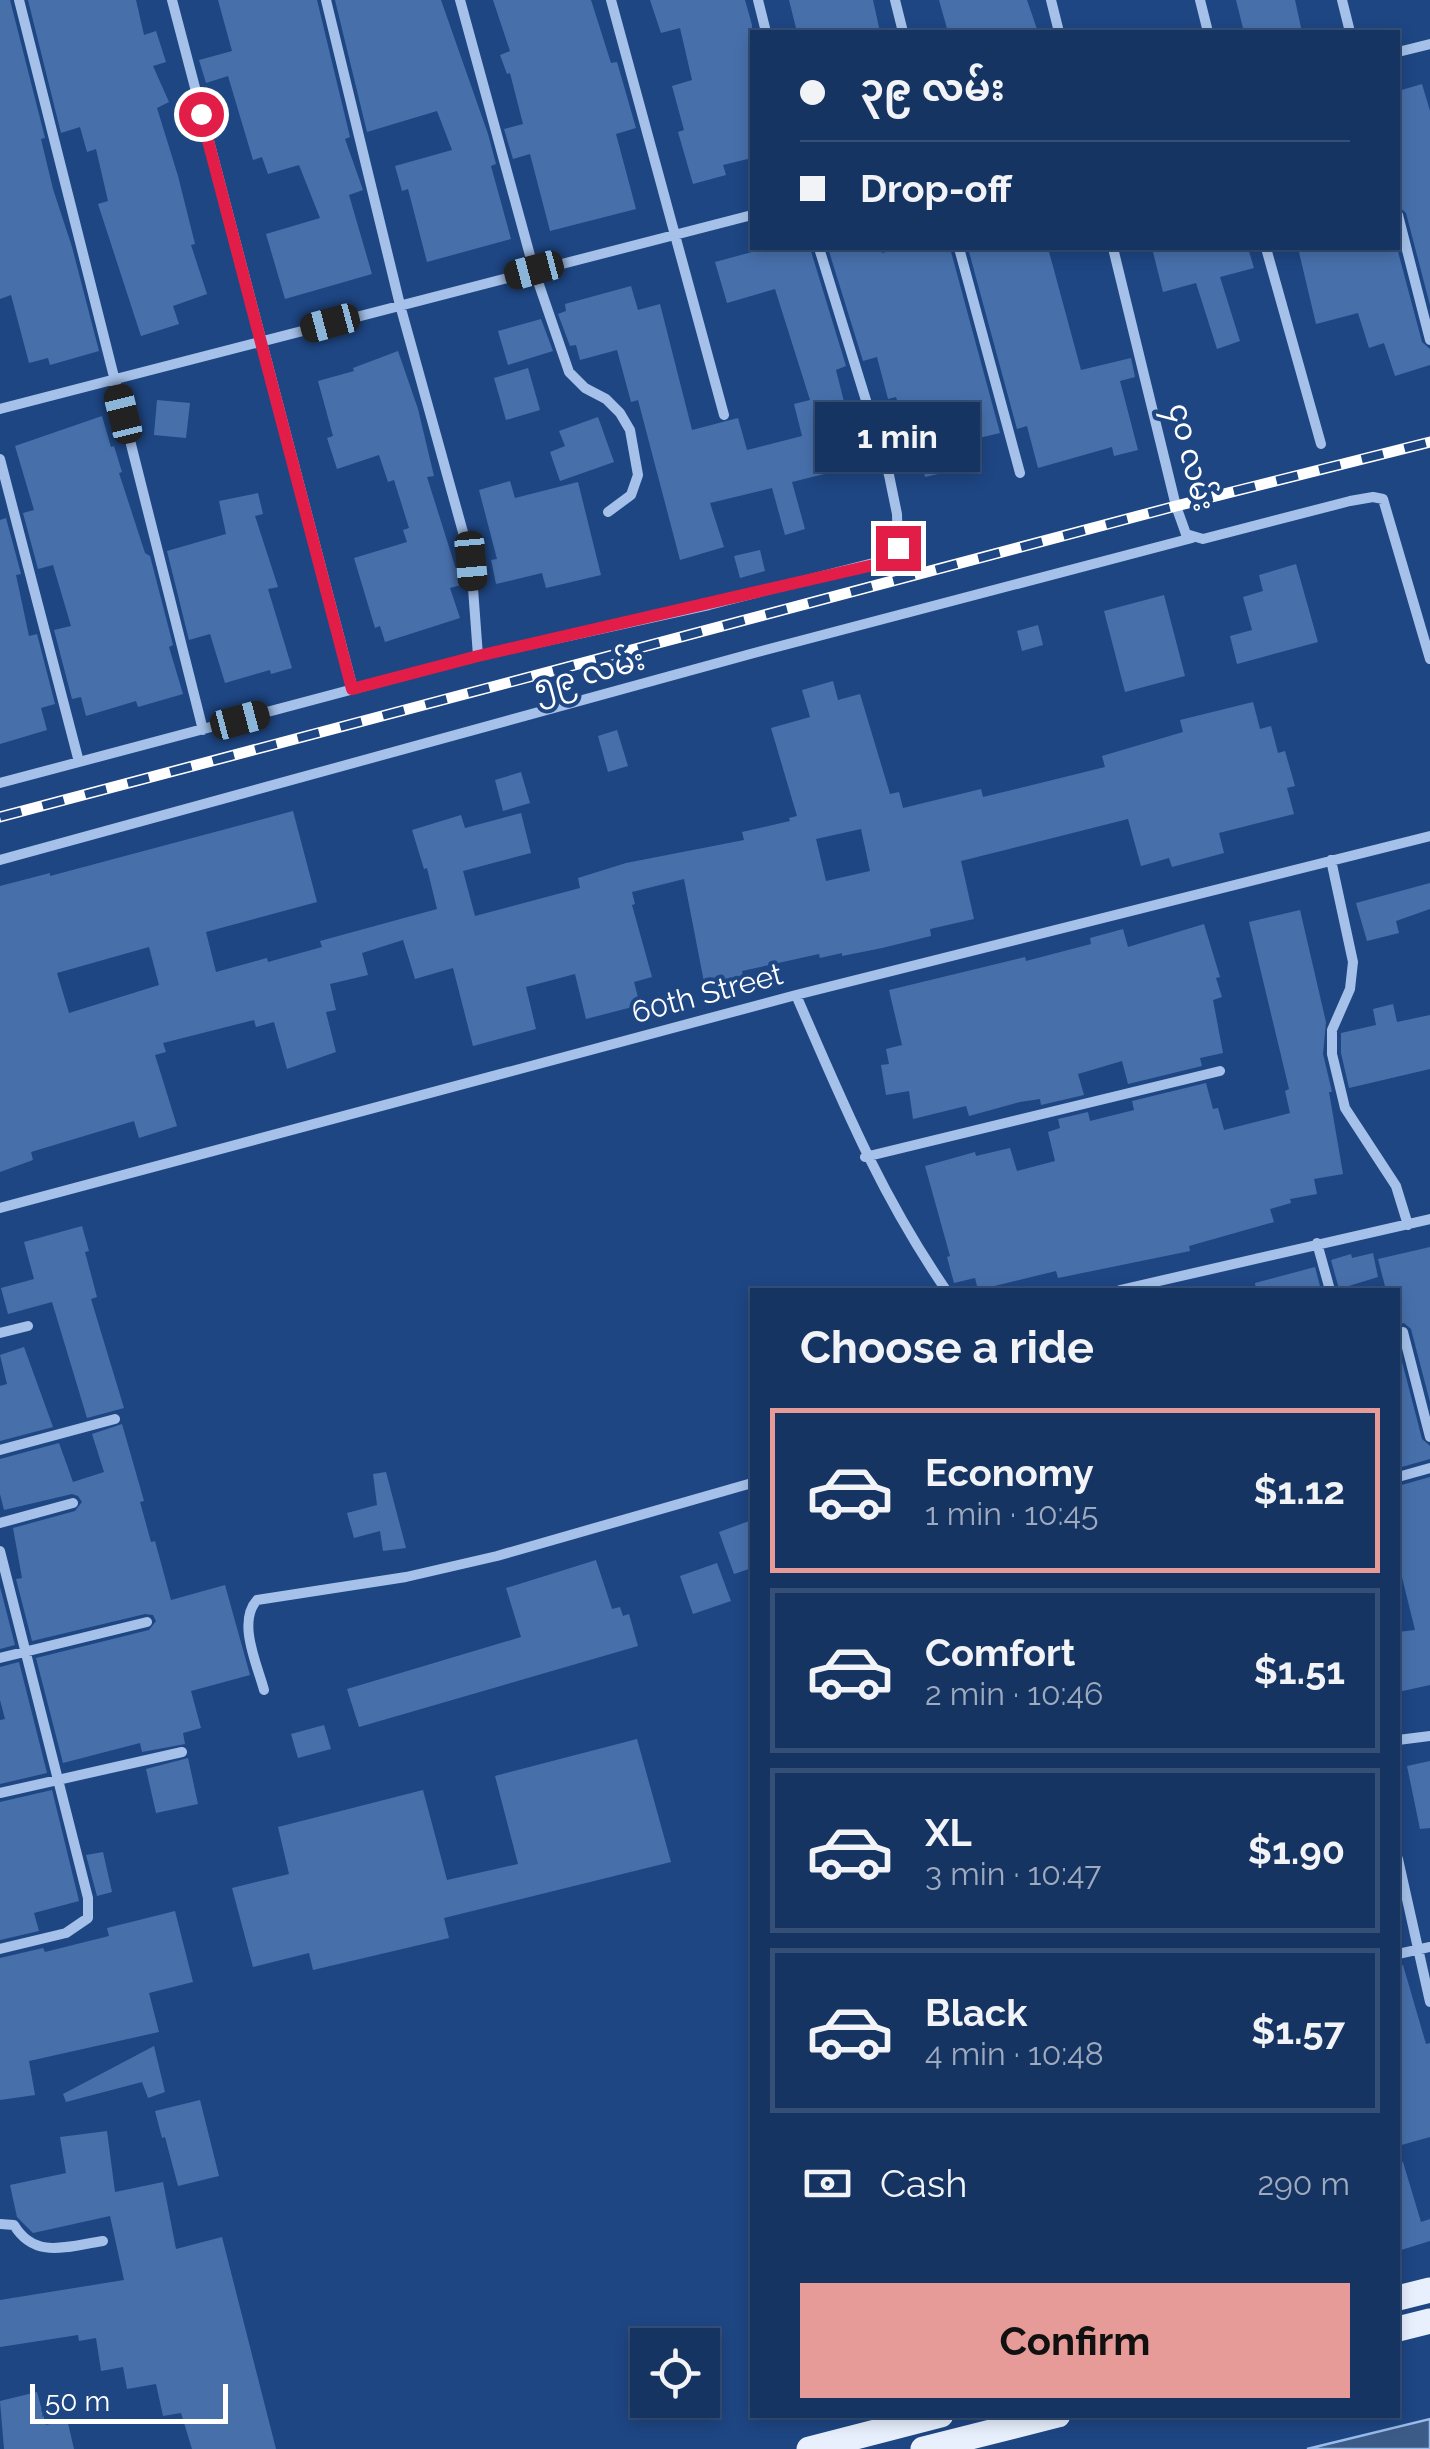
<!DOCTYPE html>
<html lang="en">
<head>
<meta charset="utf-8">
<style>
	body { margin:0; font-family:Raleway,"Noto Sans Myanmar",sans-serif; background:#233f6b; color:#f1f3f6; height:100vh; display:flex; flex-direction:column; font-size:38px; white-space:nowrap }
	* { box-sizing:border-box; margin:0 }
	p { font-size:32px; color:#9eaabe }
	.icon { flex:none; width:55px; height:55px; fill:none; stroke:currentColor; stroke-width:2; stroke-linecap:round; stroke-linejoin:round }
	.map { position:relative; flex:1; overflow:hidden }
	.sheet { position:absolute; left:750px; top:1288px; width:650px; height:1130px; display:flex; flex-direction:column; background:#163462; border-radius:0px; box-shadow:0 5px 15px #0003,0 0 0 2px #354f77 }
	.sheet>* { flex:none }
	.guide { position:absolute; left:750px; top:30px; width:650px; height:220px; border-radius:0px; box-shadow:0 5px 15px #0003,0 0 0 2px #354f77; display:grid; align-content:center; height:220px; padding:0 50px; background:#163462 }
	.fabs { position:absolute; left:630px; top:2328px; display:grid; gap:20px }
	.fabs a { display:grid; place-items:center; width:90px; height:90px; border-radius:0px; background:#163462; box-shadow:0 5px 15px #0003,0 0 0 2px #354f77; font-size:50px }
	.scale { position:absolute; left:30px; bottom:25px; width:198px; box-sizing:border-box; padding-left:10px; border:5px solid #fff; border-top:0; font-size:28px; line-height:35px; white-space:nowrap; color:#fff; -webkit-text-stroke:8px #1e4683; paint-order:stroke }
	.end { position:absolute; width:45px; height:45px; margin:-22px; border:12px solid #e11d48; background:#fff; box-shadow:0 0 0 5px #fff }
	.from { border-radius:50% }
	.bubble { position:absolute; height:70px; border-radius:0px; background:#163462; box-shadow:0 5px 15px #0003,0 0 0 2px #354f77; font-size:32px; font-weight:700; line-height:70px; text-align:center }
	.car { position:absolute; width:30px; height:60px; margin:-30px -15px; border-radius:12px; box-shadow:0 0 8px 2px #0007; background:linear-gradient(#222 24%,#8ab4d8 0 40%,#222 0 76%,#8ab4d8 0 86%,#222 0) }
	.guide b { display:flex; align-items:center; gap:35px; height:95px; font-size:38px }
	.guide b+b { border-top:2px solid #354f77 }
	.guide i { width:25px; height:25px; background:#f1f3f6 }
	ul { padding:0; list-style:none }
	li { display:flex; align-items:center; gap:30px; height:165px; margin:0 20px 15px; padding:0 30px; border:5px solid #354f77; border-radius:0px }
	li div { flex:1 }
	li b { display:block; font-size:38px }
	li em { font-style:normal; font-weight:700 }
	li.active { border-color:#e69b98 }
	li>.icon { width:90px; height:90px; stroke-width:1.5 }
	h2 { padding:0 50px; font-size:45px; line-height:120px }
	.pay { display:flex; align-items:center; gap:25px; height:110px; padding:0 50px; font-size:38px }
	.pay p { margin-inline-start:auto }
	.button { display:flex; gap:20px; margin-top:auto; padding:20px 50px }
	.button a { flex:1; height:115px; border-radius:0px; background:#e69b98; color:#111; font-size:40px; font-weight:700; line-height:115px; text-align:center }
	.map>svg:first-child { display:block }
	.water { fill:#3d5b87; stroke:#98bceb; stroke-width:2.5 }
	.building { fill:#4770ab; fill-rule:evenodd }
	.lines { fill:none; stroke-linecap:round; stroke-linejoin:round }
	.minor { stroke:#a5c1e9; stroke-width:10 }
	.primary { stroke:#e8f0fe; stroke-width:25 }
	.rail-casing { stroke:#fff; stroke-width:11 }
	.rail { stroke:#1e4683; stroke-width:8; stroke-dasharray:22; stroke-linecap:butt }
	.route { stroke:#e11d48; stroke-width:12 }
	.labels { text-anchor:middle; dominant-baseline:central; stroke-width:8; stroke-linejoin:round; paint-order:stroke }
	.street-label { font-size:30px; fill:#fff; stroke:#1e4683 }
</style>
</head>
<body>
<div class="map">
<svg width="1430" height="2449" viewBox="0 0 1430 2449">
	<rect width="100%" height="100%" fill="#1e4683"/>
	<path class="water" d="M1430,2419V2449H1307Z"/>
	<path class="building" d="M0,0H10L45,138L41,139L53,189L72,247L99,351L50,365L48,358L29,363L11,295L0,299Z
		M28,0H136L144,35L156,31L166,62L153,66L169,102L157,108L178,176L195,244L191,245L207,294L173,306L179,324L141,336L98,204L108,201L96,149L87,152L80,127L61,133Z
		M218,0H317L350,137L345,139L363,190L349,195L372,274L285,299L266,234L320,218L299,165L268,174L262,157L253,160L228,76L206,83L199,60L232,51Z
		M335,0H441L488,134L496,164L491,166L511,239L427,262L408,189L402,191L395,166L452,150L437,111L367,132Z
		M493,0H591L611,63L617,62L636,128L616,134L636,209L550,231L530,154L513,159L504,129L523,124L510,73L507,74L500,55L510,51Z
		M650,0H745L752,25V158L723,165L726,175L693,184L678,132L684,130L672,86L692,80L680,28L661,33Z
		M789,0H873L880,32H797Z
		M939,0H1027L1038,32H948Z
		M1236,0H1295L1302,32H1244Z
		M1422,84L1430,111V305L1406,213L1398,206V91Z
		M767,248H810L846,366L836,370L860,465L792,482L805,529L785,535L772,488L710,503L724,547L680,560L638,400L631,402L617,350L580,360L576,345L570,346L558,314L566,311L565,304L631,286L638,310L660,304L692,430L738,418L747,450L802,436L794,404L810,400L775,289L727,303L715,262Z
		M828,248H880L882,253L900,248H950L1000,433L954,444L960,469L925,477L914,430L908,432L896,397L888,399L877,357L863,361Z
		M968,248H1048L1081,370L1131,358L1135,377L1120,381L1138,450L1114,456L1112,447L1038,468L1027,426L1017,429Z
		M1152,248H1248L1254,268L1220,277L1240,341L1217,349L1196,283L1163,292Z
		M1298,248H1397L1422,342L1430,349V365L1395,376L1384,343L1369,348L1358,313L1316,324Z
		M541,319L553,351L508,365L498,331Z
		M398,351L418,409L428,451L434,476L427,477L461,585L450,588L460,618L385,642L380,626L375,628L354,558L407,542L403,530L409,528L394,480L388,482L379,455L337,469L327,438L333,436L318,381L354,371L353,368Z
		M528,368L540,410L506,420L494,378Z
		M157,400L190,403L186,438L154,435Z
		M102,416L111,447L114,446L122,472L119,473L145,553L150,556L173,645L169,647L183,694L138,707L136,701L86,716L81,697L72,699L54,630L71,626L53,565L38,569L23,513L34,510L15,446Z
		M598,417L614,462L560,481L550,452L565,446L559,431Z
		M510,481L515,498L578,482L601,575L546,588L542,573L496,584L491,560L497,559L479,490Z
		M258,493L263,514L255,516L278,587L268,589L292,668L271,674L270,670L225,683L210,634L189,640L167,551L226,534L219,501Z
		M6,518L21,574L16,575L29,636L37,634L55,704L41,708L47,730L0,744V520Z
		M760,550L765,571L740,578L734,556Z
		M1296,564L1318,642L1237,664L1230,636L1252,630L1243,597L1263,591L1259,575Z
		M1164,595L1185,676L1125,692L1104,611Z
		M1038,625L1043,645L1022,651L1017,631Z
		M833,681L838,700L860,694L890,794L899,792L903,808L981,789L983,797L1105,767L1102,756L1183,732L1180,720L1253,702L1260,729L1271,726L1278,753L1285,751L1295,786L1287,788L1294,814L1219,833L1224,853L1172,867L1169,858L1141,866L1128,819L961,861L974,919L930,929L931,936L882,948L842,956V953L820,958L819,954L742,971L744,980L705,987L684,879L632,892L635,904L632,905L652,977L634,982L640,1005L586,1019L575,974L526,987L536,1029L473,1046L453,968L415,979L403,940L362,953L368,975L330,984L336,1010L326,1012L336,1052L287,1069L274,1022L256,1027L254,1020L163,1043L166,1052L155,1055L177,1126L139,1138L134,1121L31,1152L33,1160L0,1172V886L50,873V876L293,811L317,902L206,932L216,972L267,958L268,962L322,947L320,941L437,909L427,868L424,869L412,830L461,815L465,828L521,813L531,853L463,871L475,916L580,888L578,878L626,863L744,840L742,832L790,821L789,818L797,816L771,728L810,717L802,690ZM861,829L870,871L826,881L816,839ZM149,947L159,985L69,1013L57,973Z
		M617,730L628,766L608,772L598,736Z
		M521,772L530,803L503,811L495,780Z
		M1430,883V909L1396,921L1399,933L1367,941L1356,903Z
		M1300,910L1326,1022L1323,1054L1332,1092H1329L1343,1174L1314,1179L1317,1194L1290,1199L1291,1203L1270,1209L1274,1222L1189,1246L1190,1251L1058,1278L1056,1271L978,1290L975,1278L954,1283L947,1257L950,1256L925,1166L975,1152L976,1156L1010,1148L1017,1171L1055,1161L1048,1132L1060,1128L1058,1119L1088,1112L1090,1121L1134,1110L1132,1101L1206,1083L1213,1109L1218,1108L1224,1130L1290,1113L1285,1091L1289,1089L1249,922Z
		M1204,924L1220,977L1216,978L1222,997L1213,1000L1223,1053L1200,1058L1202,1066L1128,1084L1122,1061L1078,1074L1084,1095L1041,1105L1040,1099L1020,1102L969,1116L966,1106L913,1119L909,1091L886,1095L881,1065L889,1064L886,1049L902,1045L889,990L1025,957L1026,961L1091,944L1090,938L1123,929L1128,947Z
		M1393,1004L1397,1022L1430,1015V1069L1349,1088L1341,1053V1033L1376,1025L1373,1009Z
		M82,1226L89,1251L85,1252L97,1297L91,1299L124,1408L87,1418L52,1302L8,1314L1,1288L34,1279L24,1242Z
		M1430,1247V1402L1411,1329L1404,1323L1398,1325V1290H1386L1378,1259Z
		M1373,1253L1378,1277L1339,1289L1331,1260L1351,1254L1352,1258Z
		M1315,1267L1321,1290H1256L1255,1283Z
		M1398,1346L1422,1439L1430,1446V1459L1398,1468Z
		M24,1347L53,1427L0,1441V1386L7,1384L0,1355Z
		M122,1424L144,1501L140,1502L151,1542L155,1541L171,1600L225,1585L250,1675L191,1691L201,1728L183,1733L185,1744L142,1752L140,1743L63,1763L36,1658L149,1630L156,1621L153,1615L145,1614L32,1641L16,1579L22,1578L13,1528L75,1511L82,1502L78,1496L72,1494L4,1510L0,1494V1459L59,1443L73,1482L104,1472L92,1434Z
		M386,1472L406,1548L383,1551L380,1531L354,1538L347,1513L377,1505L373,1474Z
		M1430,1477V1685L1398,1692V1632L1415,1630L1398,1561V1486Z
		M752,1520V1568L734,1574L719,1532Z
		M596,1560L612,1609L620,1607L623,1616L629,1614L638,1646L359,1727L347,1689L521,1637L506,1588Z
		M717,1563L731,1601L693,1614L680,1576Z
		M0,1587L15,1645L0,1649Z
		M19,1662L47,1773L0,1784V1720L5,1719L0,1700V1667Z
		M324,1725L331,1749L298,1758L291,1734Z
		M637,1739L671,1862L444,1918L449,1938L313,1970L309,1953L253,1967L232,1888L289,1874L278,1827L423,1790L447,1880L518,1864L495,1776Z
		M188,1758L198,1804L156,1813L146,1769Z
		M1430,1761V1828L1420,1829L1407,1766Z
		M52,1790L79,1901L34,1913L39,1931L0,1940V1802Z
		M103,1852L112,1892L97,1896L86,1855Z
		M175,1911L193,1982L149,1993L159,2032L29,2061L35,2095L0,2100V1958L43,1948L45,1952L109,1936L107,1928Z
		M1403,1965L1426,2044L1430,2043V2137L1398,2146V1966Z
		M154,2046L165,2092L148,2098L142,2082L66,2102L63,2094Z
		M200,2100L219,2176L178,2186L165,2137L162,2138L155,2111Z
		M107,2131L115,2192L163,2182L176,2249L222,2237L276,2449H192L181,2413L163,2416L156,2384L127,2389L123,2367L101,2371L96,2338L79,2341L78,2335L0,2347V2300L124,2280L110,2216L33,2233L17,2217L10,2185L66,2173L60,2137Z
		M1403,2162L1421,2222L1430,2219V2241L1398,2251V2163Z
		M37,2392L46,2425L67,2419L74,2449H4L0,2401Z"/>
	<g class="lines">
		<path class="minor" d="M19,0L203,730
			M172,0L353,689
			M326,0L400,305L471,561L478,656
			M460,0L534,270L569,372L585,388L606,399L620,413L630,430L638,475L631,495L608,512
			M611,0L724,415
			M758,0L766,32
			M895,0L903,32
			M1051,0L1059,32
			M1200,0L1208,32
			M1342,0L1350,32
			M1398,52L1430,44
			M1398,215L1430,340
			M959,248L1020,473
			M1113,248L1176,506L1186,534L1203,539L1350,501L1373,497L1383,499L1430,659
			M1266,248L1321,444
			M0,409L752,215
			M0,459L79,762
			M0,783L478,656L709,605L889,559L898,548L897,514L889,475L819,248
			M0,860L754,653L1192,538
			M1331,860L1353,962L1350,989L1332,1030V1054L1345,1108L1396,1186L1408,1225
			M796,995C842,1101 880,1194 946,1290
			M865,1157L1220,1071
			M0,1208L796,995L1430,836
			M1317,1243L1330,1290
			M1120,1290L1430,1219
			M1403,1332L1430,1437
			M0,1333L28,1326
			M0,1450L115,1419
			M1398,1477L1430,1468
			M0,1523L73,1503
			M0,1551L88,1898V1918L66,1933L0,1949
			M0,1658L147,1622
			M264,1690C257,1664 237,1622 257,1600L406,1577L497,1556L752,1483
			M1398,1740L1430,1736
			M0,1793L182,1752
			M1398,1859L1430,2002
			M1398,1954L1430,1947
			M0,2224L14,2225C35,2260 68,2246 103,2241"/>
		<path class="primary" d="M1398,2298L1430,2290
			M1398,2329L1430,2321
			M809,2449L941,2415
			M923,2449L1058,2415"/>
		<defs>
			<path id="rail" d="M0,817L1176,506L1430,442"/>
		</defs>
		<use href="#rail" class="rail-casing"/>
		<use href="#rail" class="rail"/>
	</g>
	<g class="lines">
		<path class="route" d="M201,114L352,689L478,656L878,564L890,558L898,548"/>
	</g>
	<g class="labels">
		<g class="street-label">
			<text transform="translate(1192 457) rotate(76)">၄၀ လမ်း</text>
			<text transform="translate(589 673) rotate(-15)">၅၉ လမ်း</text>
			<text transform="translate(707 993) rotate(-15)">60th Street</text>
		</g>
	</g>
</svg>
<div class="fabs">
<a><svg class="icon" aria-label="locate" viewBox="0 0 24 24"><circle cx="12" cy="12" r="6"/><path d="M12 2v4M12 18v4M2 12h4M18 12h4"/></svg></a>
</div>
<div class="scale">50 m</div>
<i class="end from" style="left:201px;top:114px"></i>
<i class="end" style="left:898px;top:548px"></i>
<div class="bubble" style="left:815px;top:402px;width:165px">1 min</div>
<i class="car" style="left:534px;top:270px;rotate:255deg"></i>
<i class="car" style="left:330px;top:323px;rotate:255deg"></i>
<i class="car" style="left:123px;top:414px;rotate:346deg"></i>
<i class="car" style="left:471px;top:561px;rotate:175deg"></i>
<i class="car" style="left:240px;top:720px;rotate:75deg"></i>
<div class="guide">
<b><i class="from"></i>၃၉ လမ်း</b>
<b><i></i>Drop-off</b>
</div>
<section class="sheet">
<h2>Choose a ride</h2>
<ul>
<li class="active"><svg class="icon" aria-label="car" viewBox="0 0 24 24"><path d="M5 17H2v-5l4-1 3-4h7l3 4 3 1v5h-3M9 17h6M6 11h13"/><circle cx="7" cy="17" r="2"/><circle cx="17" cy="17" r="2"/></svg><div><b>Economy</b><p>1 min · 10:45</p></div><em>$1.12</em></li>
<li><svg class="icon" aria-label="car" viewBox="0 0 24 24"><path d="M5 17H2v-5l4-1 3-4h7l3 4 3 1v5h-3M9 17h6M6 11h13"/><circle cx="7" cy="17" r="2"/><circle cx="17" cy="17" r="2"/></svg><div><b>Comfort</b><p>2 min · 10:46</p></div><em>$1.51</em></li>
<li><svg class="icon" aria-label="car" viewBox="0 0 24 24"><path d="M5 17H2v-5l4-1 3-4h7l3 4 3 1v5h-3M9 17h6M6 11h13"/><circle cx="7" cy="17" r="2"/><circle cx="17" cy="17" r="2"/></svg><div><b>XL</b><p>3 min · 10:47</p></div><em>$1.90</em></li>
<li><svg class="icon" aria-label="car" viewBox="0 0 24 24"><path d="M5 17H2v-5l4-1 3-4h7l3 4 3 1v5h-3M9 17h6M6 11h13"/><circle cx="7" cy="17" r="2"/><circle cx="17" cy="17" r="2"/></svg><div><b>Black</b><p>4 min · 10:48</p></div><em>$1.57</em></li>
</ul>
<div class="pay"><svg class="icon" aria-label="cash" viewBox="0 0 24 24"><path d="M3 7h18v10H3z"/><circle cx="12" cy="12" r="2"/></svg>Cash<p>290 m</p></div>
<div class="button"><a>Confirm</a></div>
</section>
</div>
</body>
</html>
